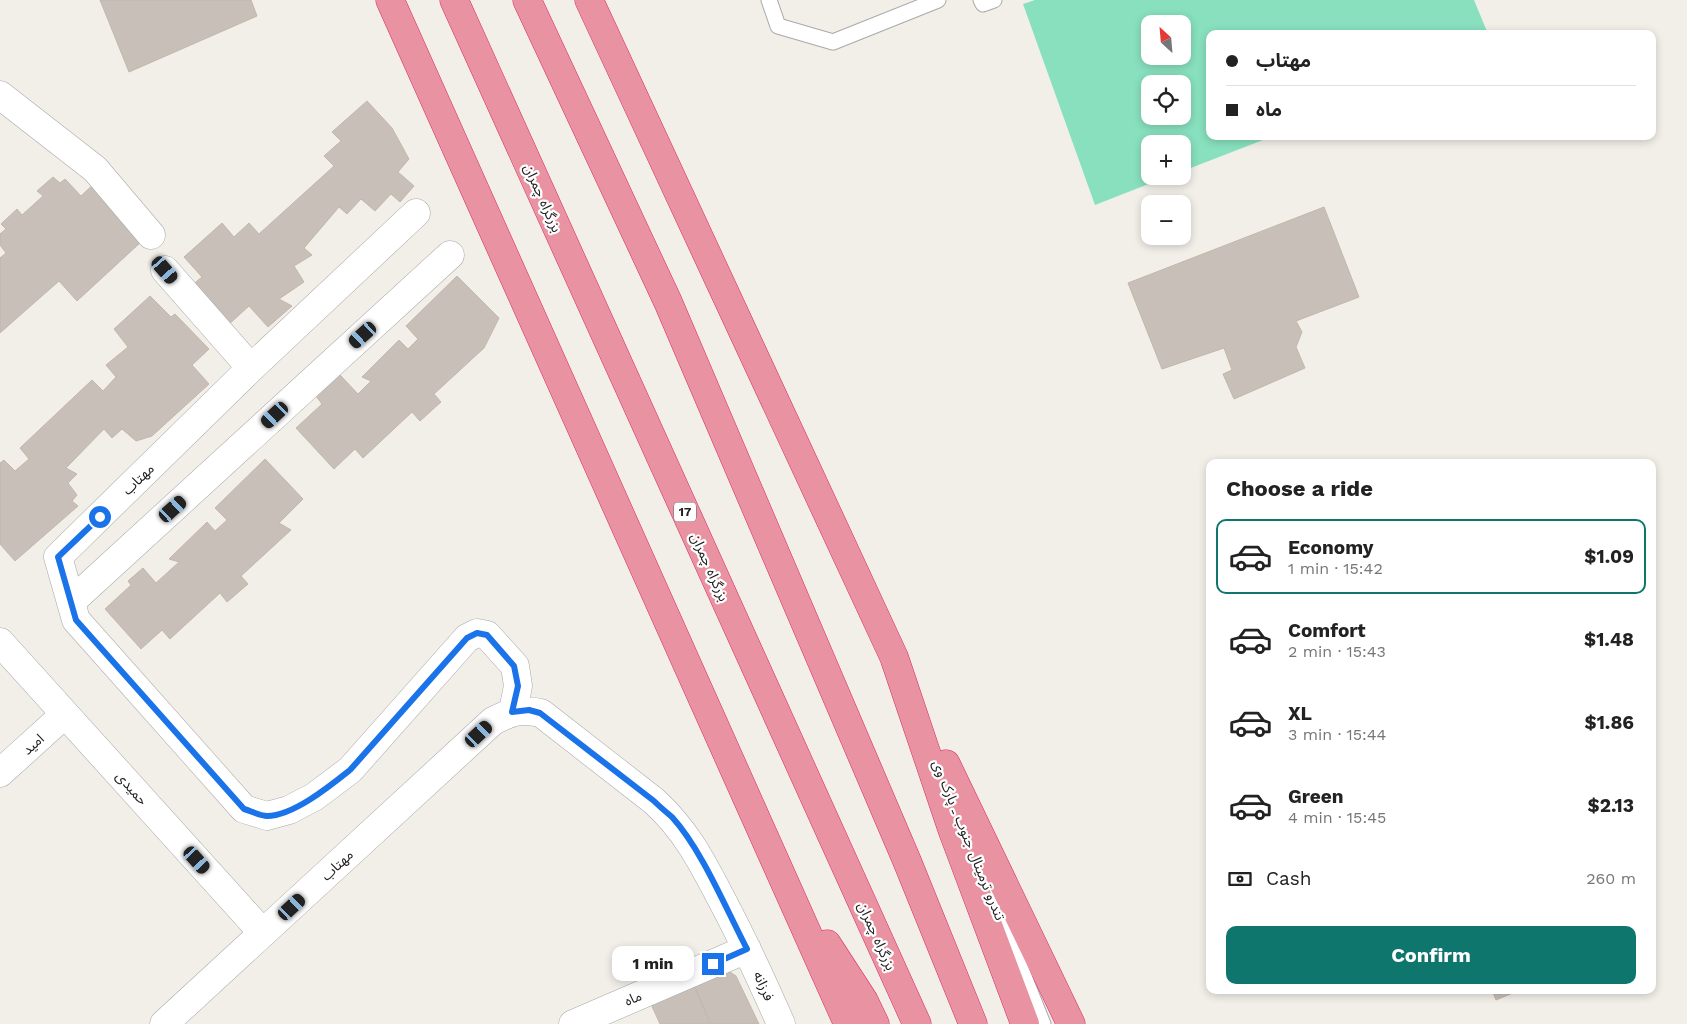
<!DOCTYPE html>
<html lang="en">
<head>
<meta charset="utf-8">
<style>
	body { margin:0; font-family:"Work Sans","Noto Sans Arabic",sans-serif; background:#f2f2f2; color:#222; height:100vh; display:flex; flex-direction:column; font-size:19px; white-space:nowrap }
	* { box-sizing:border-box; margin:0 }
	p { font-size:16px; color:#767676 }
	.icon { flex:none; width:28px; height:28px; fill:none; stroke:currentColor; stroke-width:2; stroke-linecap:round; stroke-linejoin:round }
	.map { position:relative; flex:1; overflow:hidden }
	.drawer { position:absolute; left:1206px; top:459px; width:450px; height:535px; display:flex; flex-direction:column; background:#fff; border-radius:10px; box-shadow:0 2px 8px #0003 }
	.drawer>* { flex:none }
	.hud { position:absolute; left:1206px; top:30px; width:450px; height:110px; border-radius:10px; box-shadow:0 2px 8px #0003; display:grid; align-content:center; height:110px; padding:0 20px; background:#fff }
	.needle { width:32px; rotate:334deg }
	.buttons { position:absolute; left:1141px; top:15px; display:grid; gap:10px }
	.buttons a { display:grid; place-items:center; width:50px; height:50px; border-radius:10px; background:#fff; box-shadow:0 2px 8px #0003; font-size:25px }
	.end { position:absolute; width:22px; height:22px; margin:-11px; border:6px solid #1a73e8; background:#fff; box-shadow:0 0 0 2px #fff }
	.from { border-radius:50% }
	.bubble { position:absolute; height:35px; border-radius:10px; background:#fff; box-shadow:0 2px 8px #0003; font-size:16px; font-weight:700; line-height:35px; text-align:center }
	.car { position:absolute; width:15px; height:30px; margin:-15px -8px; border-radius:6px; box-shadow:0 0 4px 1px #0007; background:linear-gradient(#222 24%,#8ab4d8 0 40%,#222 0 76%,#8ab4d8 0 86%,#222 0) }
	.hud b { display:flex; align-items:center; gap:18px; height:48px; font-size:19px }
	.hud b+b { border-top:1px solid #e0e0e0 }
	.hud i { width:12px; height:12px; background:#222 }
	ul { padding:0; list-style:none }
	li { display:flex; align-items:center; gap:15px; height:75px; margin:0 10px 8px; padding:0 10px; border:2px solid transparent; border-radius:10px }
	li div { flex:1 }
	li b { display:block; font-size:19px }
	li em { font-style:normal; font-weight:700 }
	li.current { border-color:#0f766e }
	li>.icon { width:45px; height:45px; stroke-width:1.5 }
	h2 { padding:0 20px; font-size:22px; line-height:60px }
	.pay { display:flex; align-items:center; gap:12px; height:55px; padding:0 20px; font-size:19px }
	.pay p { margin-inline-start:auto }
	.primary-button { display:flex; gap:10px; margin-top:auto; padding:10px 20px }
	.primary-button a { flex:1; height:58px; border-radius:10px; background:#0f766e; color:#fff; font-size:20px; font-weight:700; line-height:58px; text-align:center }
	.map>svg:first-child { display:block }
	.pitch { fill:#88e0be; fill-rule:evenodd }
	.building { fill:#c7bfb8; stroke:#c4b6ab }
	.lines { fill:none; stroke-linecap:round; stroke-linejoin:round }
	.lane-casing { stroke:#a9a9a9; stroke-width:17 }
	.street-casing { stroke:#a9a9a9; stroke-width:29 }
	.highway-casing { stroke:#dc2a67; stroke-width:29 }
	.lane { stroke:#fff; stroke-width:15 }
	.street { stroke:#fff; stroke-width:28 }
	.highway { stroke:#e892a2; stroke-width:28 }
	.route { stroke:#1a73e8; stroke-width:6 }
	.labels { text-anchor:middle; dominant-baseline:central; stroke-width:4.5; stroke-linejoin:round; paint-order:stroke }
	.shield { fill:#fff; stroke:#646464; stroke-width:1 }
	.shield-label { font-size:12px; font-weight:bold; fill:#222 }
	.street-label { font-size:14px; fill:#222; stroke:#fff }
</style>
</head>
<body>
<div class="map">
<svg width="1687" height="1024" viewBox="0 0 1687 1024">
	<rect width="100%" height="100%" fill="#f2efe9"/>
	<path class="pitch" d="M1035,0H1474L1488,34H1210V136H1273L1183,171L1182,144H1150V176H1169L1095,205L1023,4ZM1150,24H1182V56H1150ZM1150,84H1182V116H1150Z"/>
	<path class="building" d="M100,0H251L257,16L129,72Z
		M367,101L392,128L409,159L398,172L414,186L400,202L391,194L375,211L361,199L347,214L339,207L304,248L312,255L294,266L304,282L279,299L292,306L268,327L249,306L227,326L191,286L202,277L184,257L222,223L234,237L249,223L259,234L334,166L324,156L341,141L332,132Z
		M53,177L60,183L65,179L81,196L97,181L141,242L77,301L59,281L0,333V258L6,253L0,245V234L6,229L1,224L17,209L22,215L43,196L37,191Z
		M1324,207L1359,297L1296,321L1302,332L1296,347L1305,368L1234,399L1223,374L1232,370L1224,348L1162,369L1128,283Z
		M457,276L499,318L484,348L434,394L441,402L420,421L412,412L363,458L355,449L334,469L296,428L322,404L316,396L340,375L358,394L371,381L362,377L399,340L408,349L418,339L406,326Z
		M150,296L171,317L175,314L209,349L192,365L209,384L152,436L136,441L122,429L112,438L104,429L66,468L77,474L68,483L77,495L72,501L78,506L15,561L0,544V463L4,460L15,471L29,459L20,448L92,380L103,391L116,377L106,365L128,347L114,329Z
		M265,459L303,499L279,523L291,530L241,576L248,584L227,602L220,593L170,639L162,630L141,649L105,609L131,585L128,581L143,568L156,583L179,562L169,559L207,522L215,531L227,520L215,508Z
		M727,970L736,976L759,1024H711L694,985Z
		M694,985L710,1024H660L650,1002Z
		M1492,990H1520L1496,1000Z"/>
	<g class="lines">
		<defs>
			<path id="lane" d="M769,0L778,26L833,42L938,0
				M981,0L983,4L994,0
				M988,886L1043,1024"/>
			<path id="street" d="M0,95L95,169L151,235
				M416,213L251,368L58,557L76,620L244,809L267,816L289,810L314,797L350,770L467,638L477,633L487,635L515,666L518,686L513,711
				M165,270L251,368
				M71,602L450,255
				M0,642L263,933
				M0,773L65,714
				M164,1024L493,721C511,712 520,708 541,713L654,801C687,831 703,864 723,902C744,942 763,983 781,1024
				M573,1024L747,949"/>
			<path id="highway" d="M390,0L848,1024
				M454,0L917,1024
				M527,0L668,302L907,861L973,1024
				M589,0L894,657L953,832L1025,1024
				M946,764L1071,1024
				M827,944L864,1001L875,1024"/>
		</defs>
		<use href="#lane" class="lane-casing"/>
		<use href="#street" class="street-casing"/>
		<use href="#highway" class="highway-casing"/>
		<use href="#lane" class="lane"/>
		<use href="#street" class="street"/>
		<use href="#highway" class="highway"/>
	</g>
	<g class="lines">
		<path class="route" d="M100,517L58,557L76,620L244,809C251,811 260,816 267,816C293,816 330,786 350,770L467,638L477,633L487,635L514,666L518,686L512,712L529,710L540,713L654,801C660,807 666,812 672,817C702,850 726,909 747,949L713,964"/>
	</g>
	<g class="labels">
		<rect class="shield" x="674" y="502.5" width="22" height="19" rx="4"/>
		<g class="shield-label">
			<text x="685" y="512">17</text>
		</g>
		<g class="street-label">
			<text transform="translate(543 198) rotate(66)">بزرگراه چمران</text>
			<text transform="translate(138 479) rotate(-44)">مهتاب</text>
			<text transform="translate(710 567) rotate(66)">بزرگراه چمران</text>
			<text transform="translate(33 744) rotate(-42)">امید</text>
			<text transform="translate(132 788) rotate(48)">حمیدی</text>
			<text transform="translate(969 840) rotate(68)">تندرو ترمینال جنوب ـ پارک وی</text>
			<text transform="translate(337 865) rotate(-43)">مهتاب</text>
			<text transform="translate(877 936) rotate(66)">بزرگراه چمران</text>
			<text transform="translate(764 986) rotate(66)">فرزانه</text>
			<text transform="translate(633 998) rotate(-23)">ماه</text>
		</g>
	</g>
</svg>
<div class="buttons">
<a><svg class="needle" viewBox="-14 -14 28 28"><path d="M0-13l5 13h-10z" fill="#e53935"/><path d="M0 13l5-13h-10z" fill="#767676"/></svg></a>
<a><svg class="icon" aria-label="locate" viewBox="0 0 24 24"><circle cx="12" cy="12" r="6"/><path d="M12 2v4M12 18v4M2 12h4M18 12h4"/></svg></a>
<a>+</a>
<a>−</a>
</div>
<i class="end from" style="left:100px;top:517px"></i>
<i class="end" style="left:713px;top:964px"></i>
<div class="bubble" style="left:612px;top:946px;width:82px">1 min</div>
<i class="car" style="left:165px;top:270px;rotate:139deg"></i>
<i class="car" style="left:363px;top:335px;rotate:228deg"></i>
<i class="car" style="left:275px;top:415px;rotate:227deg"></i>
<i class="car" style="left:173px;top:509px;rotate:48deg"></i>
<i class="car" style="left:479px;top:734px;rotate:47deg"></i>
<i class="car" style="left:197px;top:860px;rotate:138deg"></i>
<i class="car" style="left:292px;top:907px;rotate:47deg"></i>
<div class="hud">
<b><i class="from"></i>مهتاب</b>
<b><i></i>ماه</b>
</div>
<section class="drawer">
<h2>Choose a ride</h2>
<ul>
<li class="current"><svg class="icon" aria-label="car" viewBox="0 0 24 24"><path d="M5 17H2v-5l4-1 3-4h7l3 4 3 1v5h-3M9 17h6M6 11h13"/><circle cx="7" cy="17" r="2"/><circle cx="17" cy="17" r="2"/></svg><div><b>Economy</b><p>1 min · 15:42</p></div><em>$1.09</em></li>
<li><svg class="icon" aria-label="car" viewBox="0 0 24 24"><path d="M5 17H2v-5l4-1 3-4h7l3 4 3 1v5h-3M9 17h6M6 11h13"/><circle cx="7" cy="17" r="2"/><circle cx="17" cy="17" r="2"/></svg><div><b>Comfort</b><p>2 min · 15:43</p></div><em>$1.48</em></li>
<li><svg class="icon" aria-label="car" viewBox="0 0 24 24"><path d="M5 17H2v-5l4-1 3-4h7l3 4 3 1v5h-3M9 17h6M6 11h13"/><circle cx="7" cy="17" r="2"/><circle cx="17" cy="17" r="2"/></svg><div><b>XL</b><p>3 min · 15:44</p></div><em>$1.86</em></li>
<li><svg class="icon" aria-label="car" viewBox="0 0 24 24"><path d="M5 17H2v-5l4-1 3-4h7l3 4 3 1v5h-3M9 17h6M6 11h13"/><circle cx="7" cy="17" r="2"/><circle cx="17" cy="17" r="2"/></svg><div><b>Green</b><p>4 min · 15:45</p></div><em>$2.13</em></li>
</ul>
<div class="pay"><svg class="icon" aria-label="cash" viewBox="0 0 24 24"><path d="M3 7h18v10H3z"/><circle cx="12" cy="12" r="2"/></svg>Cash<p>260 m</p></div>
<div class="primary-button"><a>Confirm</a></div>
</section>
</div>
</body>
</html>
